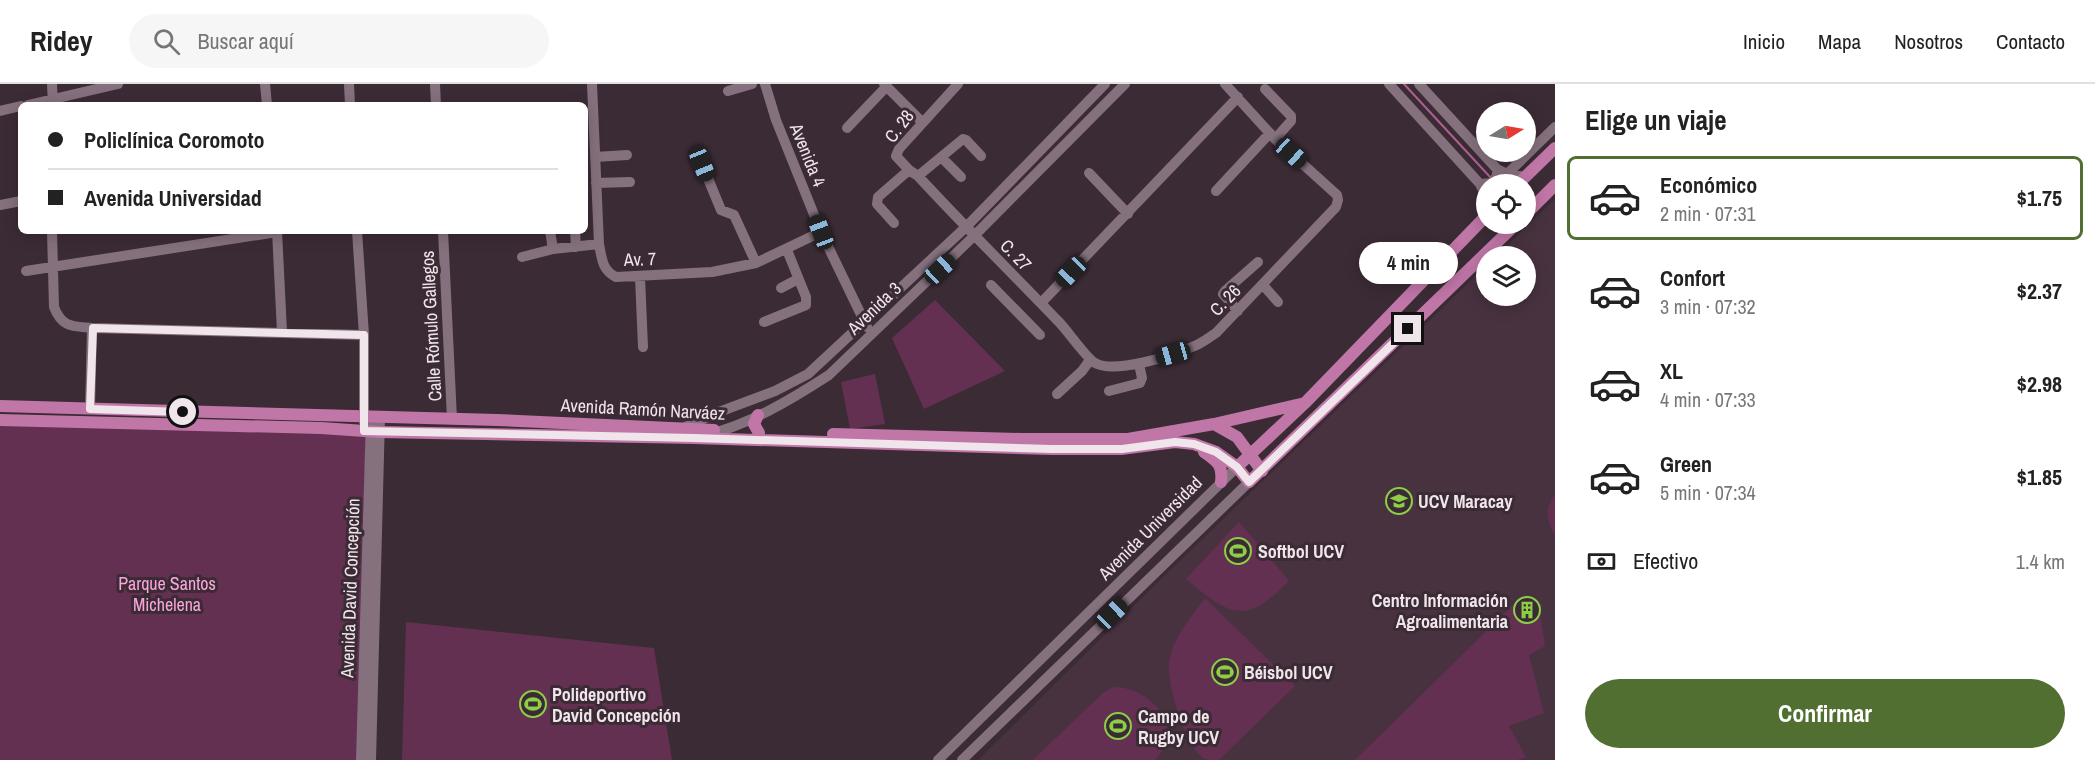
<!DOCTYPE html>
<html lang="es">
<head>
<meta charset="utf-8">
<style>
	body { margin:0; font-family:"Archivo Narrow",sans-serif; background:#f6f6f6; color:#222; height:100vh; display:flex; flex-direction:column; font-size:22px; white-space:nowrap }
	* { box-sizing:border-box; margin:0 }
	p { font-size:20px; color:#767676 }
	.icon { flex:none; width:33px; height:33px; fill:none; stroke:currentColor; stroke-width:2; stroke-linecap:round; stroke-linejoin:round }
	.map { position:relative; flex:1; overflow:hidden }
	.details { display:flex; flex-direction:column; background:#fff; width:540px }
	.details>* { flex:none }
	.guide { position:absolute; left:18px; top:18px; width:570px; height:132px; border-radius:9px; box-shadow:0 3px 15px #0003; display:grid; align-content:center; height:132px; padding:0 30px; background:#fff }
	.needle { width:39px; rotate:79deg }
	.buttons { position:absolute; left:1476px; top:18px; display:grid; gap:12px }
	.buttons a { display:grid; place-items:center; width:60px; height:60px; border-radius:50%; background:#fff; box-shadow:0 3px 15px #0003; font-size:30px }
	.end { position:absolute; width:27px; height:27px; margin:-14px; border:8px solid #f0e5eb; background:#111; box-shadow:0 0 0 3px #111 }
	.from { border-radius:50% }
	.bubble { position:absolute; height:42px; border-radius:21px; background:#fff; box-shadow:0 3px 15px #0003; font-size:20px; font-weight:700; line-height:42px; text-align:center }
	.car { position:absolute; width:18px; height:36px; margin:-18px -9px; border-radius:8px; box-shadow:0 0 4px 2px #0007; background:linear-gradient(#222 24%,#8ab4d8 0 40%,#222 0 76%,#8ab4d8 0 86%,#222 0) }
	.guide b { display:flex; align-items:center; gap:21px; height:57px; font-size:22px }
	.guide b+b { border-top:2px solid #e0e0e0 }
	.guide i { width:15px; height:15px; background:#222 }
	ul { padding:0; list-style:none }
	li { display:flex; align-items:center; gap:18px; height:84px; margin:0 12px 9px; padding:0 18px; border:3px solid transparent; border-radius:9px }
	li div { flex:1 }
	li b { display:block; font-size:22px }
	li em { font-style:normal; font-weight:700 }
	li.selected { border-color:#526f32 }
	li>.icon { width:54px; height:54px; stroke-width:1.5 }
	h2 { padding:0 30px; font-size:27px; line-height:72px }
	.pay { display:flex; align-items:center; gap:15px; height:66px; padding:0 30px; font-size:22px }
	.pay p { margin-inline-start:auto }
	.action { display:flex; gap:12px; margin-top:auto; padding:12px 30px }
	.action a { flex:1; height:69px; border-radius:36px; background:#526f32; color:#fff; font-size:24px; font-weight:700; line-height:69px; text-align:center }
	header { display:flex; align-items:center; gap:36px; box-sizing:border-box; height:84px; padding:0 30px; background:#fff; border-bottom:2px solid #e0e0e0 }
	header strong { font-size:28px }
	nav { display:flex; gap:33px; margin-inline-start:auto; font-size:21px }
	.search { width:420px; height:54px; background:#f6f6f6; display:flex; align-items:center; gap:15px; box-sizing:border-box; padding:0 21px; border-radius:33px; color:#767676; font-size:22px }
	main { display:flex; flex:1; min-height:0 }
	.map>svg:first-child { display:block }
	.built { fill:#483240 }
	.green { fill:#633052 }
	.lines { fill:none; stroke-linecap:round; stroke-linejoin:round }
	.stream { stroke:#ae5f93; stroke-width:2 }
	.minor { stroke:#85717d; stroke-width:10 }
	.major { stroke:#c076a7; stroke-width:12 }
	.route { stroke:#f0e5eb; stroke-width:8 }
	.labels { text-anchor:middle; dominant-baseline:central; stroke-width:6; stroke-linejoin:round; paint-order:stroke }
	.street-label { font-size:18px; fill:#f0e5eb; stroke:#3b2b35 }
	.poi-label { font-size:18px; font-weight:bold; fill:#f0e5eb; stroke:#3b2b35; text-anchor:start }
	.park-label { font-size:18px; fill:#faa5db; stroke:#3b2b35 }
</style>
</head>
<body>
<header>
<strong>Ridey</strong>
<div class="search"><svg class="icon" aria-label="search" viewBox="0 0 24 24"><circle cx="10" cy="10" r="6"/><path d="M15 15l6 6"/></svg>Buscar aquí</div>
<nav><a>Inicio</a><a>Mapa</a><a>Nosotros</a><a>Contacto</a></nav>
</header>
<main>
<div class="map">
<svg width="1555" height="676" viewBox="0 0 1555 676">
	<rect width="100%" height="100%" fill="#3b2b35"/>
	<path class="built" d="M1555,115V676H978L1160,496L1486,182V212H1526V172H1496Z"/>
	<path class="green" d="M935,216L1005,287L924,325L892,254Z
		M875,290L885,340L850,345L841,298Z
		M0,340L366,346L357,676H0Z
		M1555,410V451C1546,437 1545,424 1555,410Z
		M1239,438L1289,497C1245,542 1230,532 1186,495Z
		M1205,514L1295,602L1219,676C1214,676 1209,676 1205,675C1186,665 1166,598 1169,578C1172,555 1192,532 1205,514Z
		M1513,521L1517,536L1540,530L1545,562L1529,571L1544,629L1509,642L1526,673L1517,676H1355Z
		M406,538L654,564L672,676H402Z
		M1114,603C1151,603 1187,645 1155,676H1033L1104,608Z"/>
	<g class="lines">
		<path class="stream" d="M1404,0L1491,94"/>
		<path class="minor" d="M52,0L53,21
			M265,0L267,21
			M349,0L350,21
			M435,0L436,21
			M592,0L599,160C602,175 602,186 616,193L712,188L756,179L821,148
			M765,0L776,36L821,148L867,243
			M884,0L922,38
			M958,0L899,65L896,72L909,86L918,92C964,142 1012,189 1059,238C1067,246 1087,275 1095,279C1114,290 1172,272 1192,263C1201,260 1208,254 1216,249L1336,123L1338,116L1337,111L1275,55L1225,0
			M1389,0L1480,100L1486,112
			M1419,0L1497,85L1507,90L1526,93
			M1265,5L1291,32V37L1275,55
			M728,7L752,0
			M28,21L118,0
			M0,27L21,22
			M847,44L887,2
			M595,73L627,71
			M941,73L961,93
			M702,80L721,126L734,131L756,179
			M1089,89L1128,130
			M1507,90L1555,43
			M918,92L963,55L966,56L981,72
			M596,99L630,98
			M1480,100L1493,99L1497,91V85
			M1216,107L1270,49
			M0,121L21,117
			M894,139L877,120L878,113L909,86
			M52,147L54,223C62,244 73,242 92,244L364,251
			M277,147L282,248
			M357,147L364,251V338
			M443,147L452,335
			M550,147L553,165
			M575,147L576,163
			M522,173L553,165L599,160
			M26,187L277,148
			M640,193L643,263
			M991,201L1040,251
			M1263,201L1278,218
			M781,204L798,195
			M1041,219L1238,13
			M1238,227L1223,210L1225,207L1258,178
			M764,238L806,221V213L787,166
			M1109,307L1140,299L1142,294L1139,280
			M1057,310L1082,287L1090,276
			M90,325L92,244
			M683,344L719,328L775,307L808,290L966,143L1105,0
			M706,351C749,341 792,315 829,291L974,152L1125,0
			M361,676L371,333
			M371,676L380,333
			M938,676L1237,383
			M962,676L1249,398"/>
		<path class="major" d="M1518,100L1555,64
			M1526,130L1555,101
			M0,322L497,336L714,346
			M758,331L754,340L759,349
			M0,336L321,344L379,348L694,354L1052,365H1121L1175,358L1194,360L1216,368L1237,383L1249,398L1516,140
			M1214,340L1237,353L1262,387
			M833,350L1021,355H1128L1214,340L1305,319
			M1204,368C1218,378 1223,381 1221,398
			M1237,383L1305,319L1486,132"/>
	</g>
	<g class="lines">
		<path class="route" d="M183,328L90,325L93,244L364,251V347L694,354L1052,365H1122L1175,358L1194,360L1216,368L1237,383L1249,398L1408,245"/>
	</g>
	<defs>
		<symbol id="university-ring" viewBox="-11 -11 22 22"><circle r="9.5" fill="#3b2b35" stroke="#8cce45" stroke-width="1.5"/><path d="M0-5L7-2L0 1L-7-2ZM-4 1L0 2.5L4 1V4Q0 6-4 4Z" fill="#8cce45"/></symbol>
		<symbol id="stadium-ring" viewBox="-11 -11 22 22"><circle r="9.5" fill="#3b2b35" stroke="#8cce45" stroke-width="1.5"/><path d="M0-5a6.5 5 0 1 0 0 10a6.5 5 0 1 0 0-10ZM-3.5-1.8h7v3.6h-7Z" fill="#8cce45"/></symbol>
		<symbol id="building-ring" viewBox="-11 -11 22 22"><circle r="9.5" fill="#3b2b35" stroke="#8cce45" stroke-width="1.5"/><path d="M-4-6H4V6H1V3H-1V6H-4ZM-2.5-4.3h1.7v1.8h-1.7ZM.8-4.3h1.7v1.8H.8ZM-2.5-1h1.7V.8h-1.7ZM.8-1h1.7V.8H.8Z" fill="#8cce45"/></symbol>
	</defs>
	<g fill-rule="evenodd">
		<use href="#university-ring" x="1384" y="402" width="30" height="30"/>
		<use href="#stadium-ring" x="1223" y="452" width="30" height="30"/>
		<use href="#building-ring" x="1512" y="511" width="30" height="30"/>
		<use href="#stadium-ring" x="1210" y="573" width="30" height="30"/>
		<use href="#stadium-ring" x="518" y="605" width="30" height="30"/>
		<use href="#stadium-ring" x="1103" y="627" width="30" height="30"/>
	</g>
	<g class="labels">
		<g class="street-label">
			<text transform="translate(899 42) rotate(-53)">C. 28</text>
			<text transform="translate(808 71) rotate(68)">Avenida 4</text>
			<text transform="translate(1016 171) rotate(46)">C. 27</text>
			<text transform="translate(640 175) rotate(-2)">Av. 7</text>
			<text transform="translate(1225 216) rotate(-46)">C. 26</text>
			<text transform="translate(874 224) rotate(-44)">Avenida 3</text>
			<text transform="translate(431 242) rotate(-93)">Calle Rómulo Gallegos</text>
			<text transform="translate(643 325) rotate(3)">Avenida Ramón Narváez</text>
			<text transform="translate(1150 444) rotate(-45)">Avenida Universidad</text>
			<text transform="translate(350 504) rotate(-88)">Avenida David Concepción</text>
		</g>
		<g class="poi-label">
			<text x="1418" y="417">UCV Maracay</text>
			<text x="1258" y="467">Softbol UCV</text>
			<text x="1508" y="516" text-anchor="end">Centro Información<tspan x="1508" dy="21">Agroalimentaria</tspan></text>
			<text x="1244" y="588">Béisbol UCV</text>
			<text x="552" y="610">Polideportivo<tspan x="552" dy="21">David Concepción</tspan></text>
			<text x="1138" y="632">Campo de<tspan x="1138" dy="21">Rugby UCV</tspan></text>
		</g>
		<g class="park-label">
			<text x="167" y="499">Parque Santos<tspan x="167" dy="21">Michelena</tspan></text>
		</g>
	</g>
</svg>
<div class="buttons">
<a><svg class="needle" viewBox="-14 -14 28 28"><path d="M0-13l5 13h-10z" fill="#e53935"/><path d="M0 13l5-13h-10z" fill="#767676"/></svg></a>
<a><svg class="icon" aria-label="locate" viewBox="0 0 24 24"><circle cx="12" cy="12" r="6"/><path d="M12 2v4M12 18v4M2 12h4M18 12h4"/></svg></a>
<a><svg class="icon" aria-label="layers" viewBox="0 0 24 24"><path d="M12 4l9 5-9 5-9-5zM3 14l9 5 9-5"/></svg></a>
</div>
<i class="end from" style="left:183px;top:328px"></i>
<i class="end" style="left:1408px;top:245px"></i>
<div class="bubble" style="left:1359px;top:158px;width:99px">4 min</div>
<i class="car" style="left:1291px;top:69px;rotate:132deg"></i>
<i class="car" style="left:702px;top:80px;rotate:158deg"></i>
<i class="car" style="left:821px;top:148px;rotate:339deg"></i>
<i class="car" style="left:940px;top:185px;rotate:47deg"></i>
<i class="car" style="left:1071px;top:188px;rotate:224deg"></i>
<i class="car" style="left:1173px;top:270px;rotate:254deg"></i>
<i class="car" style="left:1112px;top:530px;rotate:46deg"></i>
<div class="guide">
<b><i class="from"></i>Policlínica Coromoto</b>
<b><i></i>Avenida Universidad</b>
</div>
</div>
<section class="details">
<h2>Elige un viaje</h2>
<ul>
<li class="selected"><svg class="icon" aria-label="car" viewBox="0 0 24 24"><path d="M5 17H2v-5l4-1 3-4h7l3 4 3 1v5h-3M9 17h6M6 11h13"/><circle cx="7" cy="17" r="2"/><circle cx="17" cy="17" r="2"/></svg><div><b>Económico</b><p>2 min · 07:31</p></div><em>$1.75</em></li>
<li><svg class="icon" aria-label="car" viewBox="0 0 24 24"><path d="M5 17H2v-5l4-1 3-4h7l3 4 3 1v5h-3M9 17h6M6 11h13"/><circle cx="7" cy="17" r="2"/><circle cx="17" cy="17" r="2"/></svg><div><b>Confort</b><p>3 min · 07:32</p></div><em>$2.37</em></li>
<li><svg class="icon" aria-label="car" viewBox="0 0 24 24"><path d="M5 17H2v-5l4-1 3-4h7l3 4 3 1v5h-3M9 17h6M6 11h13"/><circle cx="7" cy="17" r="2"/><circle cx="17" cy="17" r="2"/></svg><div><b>XL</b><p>4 min · 07:33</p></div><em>$2.98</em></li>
<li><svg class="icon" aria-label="car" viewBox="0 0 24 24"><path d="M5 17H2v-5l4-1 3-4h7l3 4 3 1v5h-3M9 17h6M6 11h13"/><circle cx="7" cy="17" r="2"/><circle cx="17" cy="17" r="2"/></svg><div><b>Green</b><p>5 min · 07:34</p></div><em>$1.85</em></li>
</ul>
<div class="pay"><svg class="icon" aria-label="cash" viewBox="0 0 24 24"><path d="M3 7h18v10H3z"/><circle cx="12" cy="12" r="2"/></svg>Efectivo<p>1.4 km</p></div>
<div class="action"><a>Confirmar</a></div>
</section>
</main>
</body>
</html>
